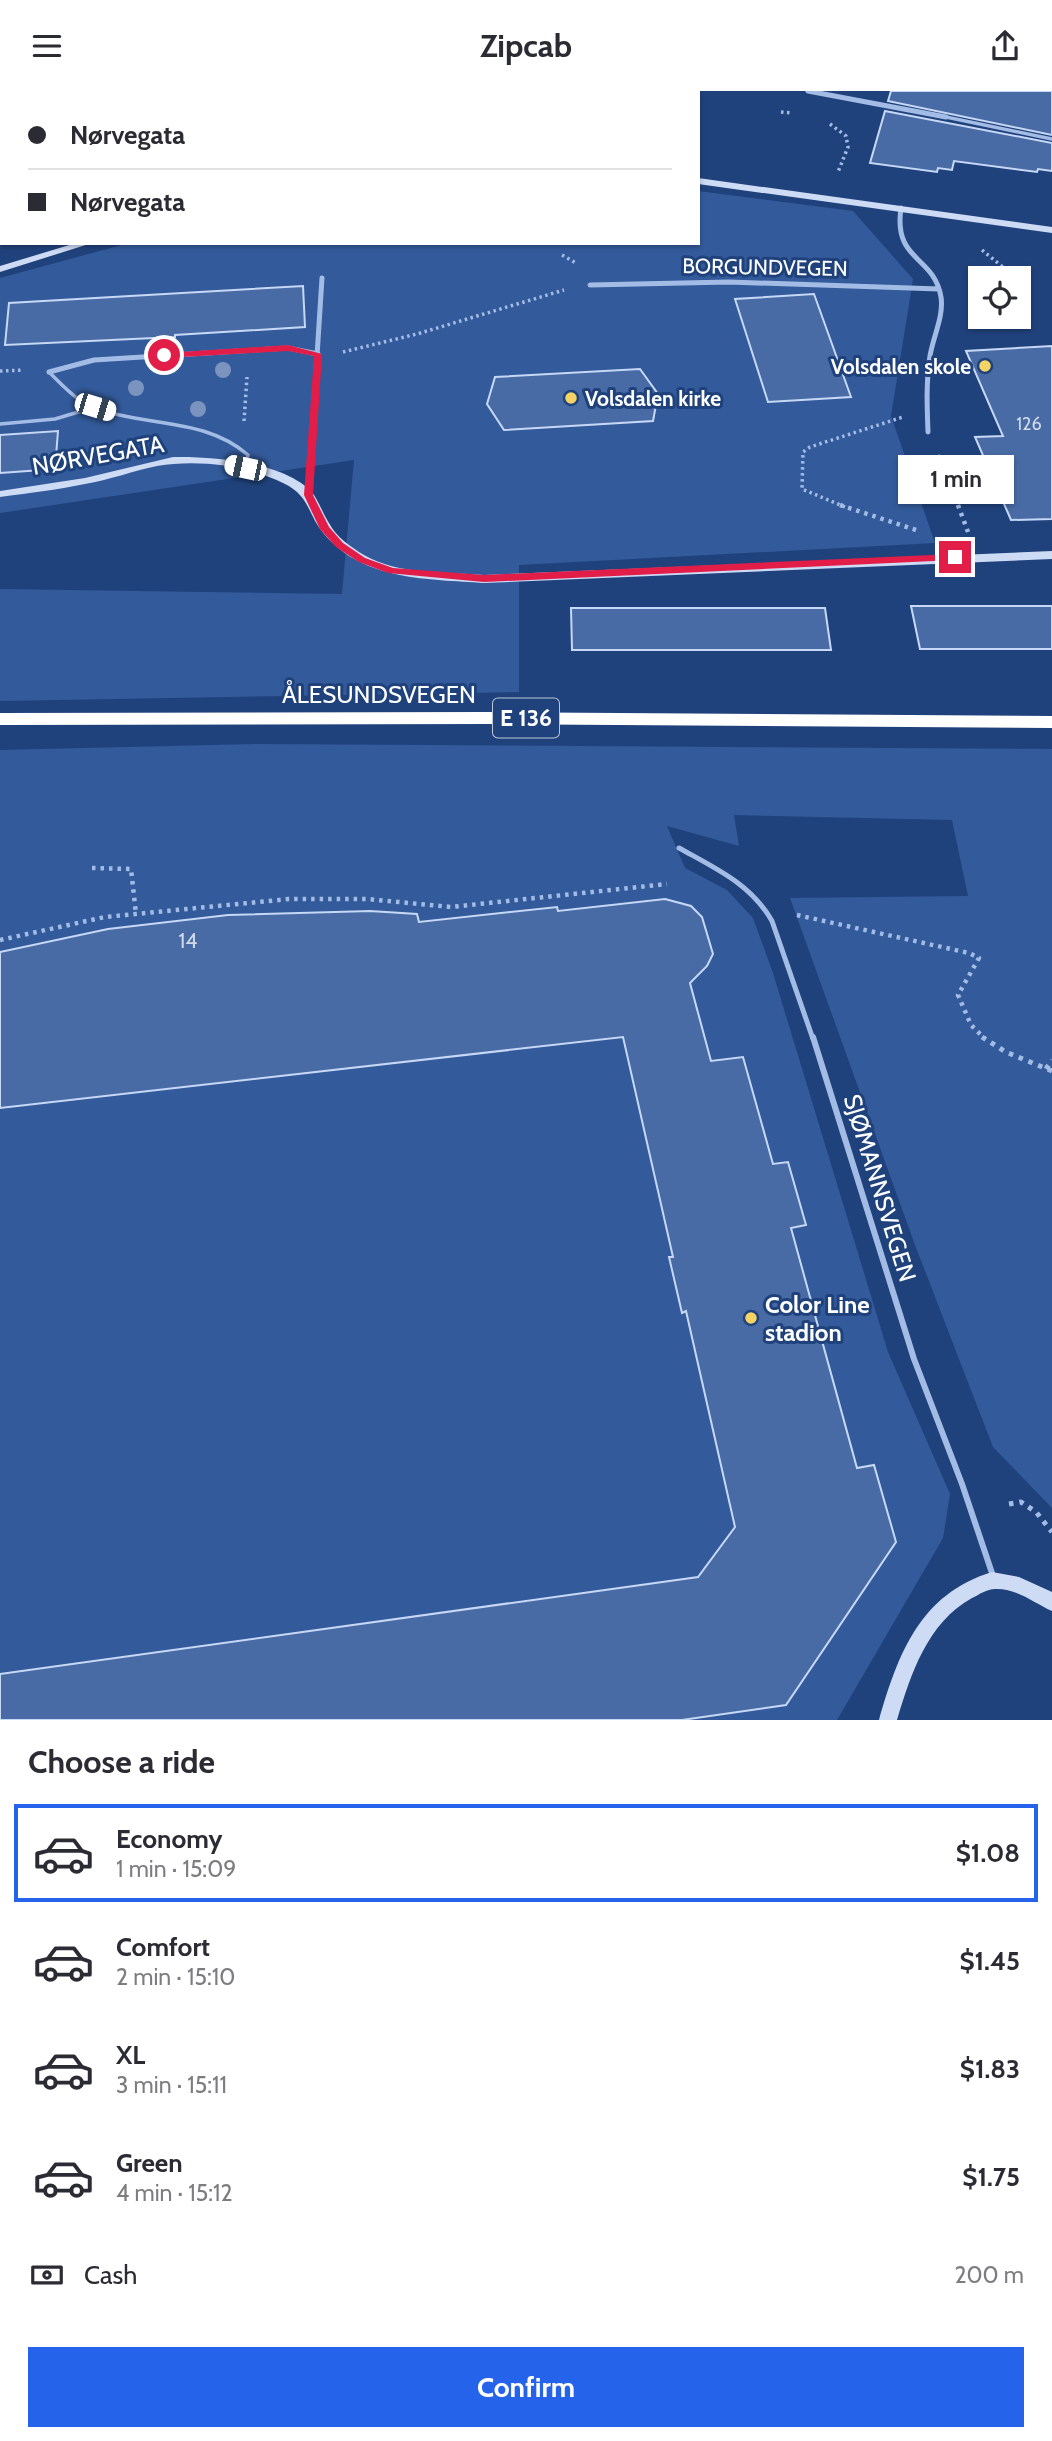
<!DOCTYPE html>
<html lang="en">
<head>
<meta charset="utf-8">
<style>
	body { margin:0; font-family:Cabin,sans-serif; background:#f2f2f3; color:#2b2b33; height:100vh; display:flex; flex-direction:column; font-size:26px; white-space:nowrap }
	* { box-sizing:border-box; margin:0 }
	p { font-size:23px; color:#7c7c81 }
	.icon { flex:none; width:38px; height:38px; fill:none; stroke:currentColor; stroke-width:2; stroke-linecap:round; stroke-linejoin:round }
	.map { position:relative; height:1629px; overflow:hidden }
	.details { display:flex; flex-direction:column; background:#fff; flex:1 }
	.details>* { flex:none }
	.banner { position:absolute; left:0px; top:0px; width:700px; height:154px; box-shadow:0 2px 5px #0004; display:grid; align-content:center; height:154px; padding:0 28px; background:#fff }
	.controls { position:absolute; left:968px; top:175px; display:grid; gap:14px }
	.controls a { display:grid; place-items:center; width:63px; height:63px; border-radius:0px; background:#fff; box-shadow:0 2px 5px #0004; font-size:35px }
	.end { position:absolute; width:32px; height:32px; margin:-16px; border:9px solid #e11d48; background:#fff; box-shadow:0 0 0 4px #fff }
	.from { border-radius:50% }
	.bubble { position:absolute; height:49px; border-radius:0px; background:#fff; box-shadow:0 2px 5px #0004; font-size:23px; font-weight:800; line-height:49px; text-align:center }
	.car { position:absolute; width:21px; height:42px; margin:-21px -10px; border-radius:9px; box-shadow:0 0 5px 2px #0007; background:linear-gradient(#fff 24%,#345 0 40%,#fff 0 76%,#345 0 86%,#fff 0) }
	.banner b { display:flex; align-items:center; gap:24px; height:66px; font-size:26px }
	.banner b+b { border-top:2px solid #e1e1e2 }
	.banner i { width:18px; height:18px; background:#2b2b33 }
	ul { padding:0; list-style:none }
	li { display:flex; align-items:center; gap:21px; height:98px; margin:0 14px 10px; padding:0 14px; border:4px solid transparent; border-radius:0px }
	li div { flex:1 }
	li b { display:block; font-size:26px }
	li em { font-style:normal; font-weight:800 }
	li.on { border-color:#2563eb }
	li>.icon { width:63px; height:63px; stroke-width:1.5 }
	h2 { padding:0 28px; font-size:32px; line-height:84px }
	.pay { display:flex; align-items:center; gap:18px; height:77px; padding:0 28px; font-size:26px }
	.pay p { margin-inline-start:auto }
	.button { display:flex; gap:14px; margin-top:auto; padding:14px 28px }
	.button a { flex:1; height:80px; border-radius:0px; background:#2563eb; color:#fff; font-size:28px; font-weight:800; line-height:80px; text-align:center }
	header { display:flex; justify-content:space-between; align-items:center; height:91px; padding:0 28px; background:#fff; font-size:32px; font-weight:800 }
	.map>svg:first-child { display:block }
	.green { fill:#335a9a }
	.building { fill:#496ba5; stroke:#c6d8f5; stroke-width:2 }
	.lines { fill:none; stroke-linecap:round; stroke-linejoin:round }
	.path-far2 { stroke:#a3bce6; stroke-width:3.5; stroke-dasharray:2.5 3.5; stroke-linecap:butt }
	.path-far1 { stroke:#a3bce6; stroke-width:4.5; stroke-dasharray:3.5 5; stroke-linecap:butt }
	.path { stroke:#a3bce6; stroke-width:5; stroke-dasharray:4.5 6; stroke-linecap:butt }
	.lane-far2 { stroke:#a3bce6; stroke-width:3.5 }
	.lane-far1 { stroke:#a3bce6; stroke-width:5 }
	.lane { stroke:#a3bce6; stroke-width:6 }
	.street { stroke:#a3bce6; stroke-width:5 }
	.secondary { fill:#cddbf5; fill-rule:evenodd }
	.highway { fill:#fff; fill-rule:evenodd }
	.tree { fill:#7b94bf }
	.route { fill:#e11d48 }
	.poi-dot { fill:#f3d464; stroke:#20427c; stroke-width:2.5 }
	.labels { text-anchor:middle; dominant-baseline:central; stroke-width:6; stroke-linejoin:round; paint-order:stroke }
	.far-number-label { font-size:18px; fill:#d2dae8 }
	.far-street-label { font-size:21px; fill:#fff; stroke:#20427c }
	.far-poi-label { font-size:21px; font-weight:bold; fill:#fff; stroke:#20427c; text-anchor:end }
	.number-label { font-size:21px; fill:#d2dae8 }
	.shield { fill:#20427c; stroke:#bcc6d8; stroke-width:2 }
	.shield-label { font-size:23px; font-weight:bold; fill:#fff }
	.street-label { font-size:24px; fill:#fff; stroke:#20427c }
	.poi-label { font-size:24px; font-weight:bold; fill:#fff; stroke:#20427c; text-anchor:start }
</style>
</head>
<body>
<header><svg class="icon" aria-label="menu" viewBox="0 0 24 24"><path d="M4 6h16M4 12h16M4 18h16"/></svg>Zipcab<svg class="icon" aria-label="share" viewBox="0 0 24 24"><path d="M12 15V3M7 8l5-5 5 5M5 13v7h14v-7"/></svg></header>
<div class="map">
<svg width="1052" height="1629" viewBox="0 0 1052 1629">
	<rect width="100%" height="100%" fill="#20427c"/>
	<path class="green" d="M698,100L853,120L913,188L891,325L935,452L519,474V601L0,610V498L342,503L354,369L0,422V187L129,152H698Z
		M254,653L1052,658V1417L993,1356L915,1154L790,807L968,805L952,729L734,724L739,755L667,735L685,777L727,799L753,827L773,882L888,1261L950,1403L943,1447L837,1629H0V659Z"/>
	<path class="building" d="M891,0H1052V44L888,10Z
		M885,20L1052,52V80L1038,78L1037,81L954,70L952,79L938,77L937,81L870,72Z
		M303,195L305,236L175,244V246L5,254L9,212Z
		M814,203L851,306L768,311L735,208Z
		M1052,255V428L1011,429L975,346L1003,345L966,260Z
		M640,278L658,303L653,330L504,339L487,313L495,286Z
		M58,340L55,378L0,382V344Z
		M911,515H1052V558H920Z
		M571,517H825L831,559H572Z
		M665,808L691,815L702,826L713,863L707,875L690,892L711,970L743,966L773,1073L788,1071L806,1134L791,1137L857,1377L874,1374L896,1451L786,1614L682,1629H0V1583L698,1486L735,1436L686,1220L682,1222L669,1166H673L623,946L0,1017V861L108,838L228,824L370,820L417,823L419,831L557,816L558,820Z"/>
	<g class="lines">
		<path class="path-far2" d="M781,21L792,22
			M830,33L846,45L848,56L838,81
			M982,159L1004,177
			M562,164L576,172
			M343,261L417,243L564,199
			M0,280L24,279
			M244,330L247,286
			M938,364L958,416
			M845,416L802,398L803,361L810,356L903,326"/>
		<path class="path-far1" d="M840,414L919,440
			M958,414L968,441
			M92,777L131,778L136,823
			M797,824L969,862L979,867L958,904L971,934L985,948
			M0,849L105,826L289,808H367L451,816L667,793"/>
		<path class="path" d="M982,946L1006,961L1052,980
			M1046,978L1052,969
			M1009,1413L1021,1411L1036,1421L1052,1441"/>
		<path class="lane-far2" d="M946,26L1052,48
			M49,281C59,291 69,302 81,310C134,339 200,322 248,364L245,377
			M0,333L55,328L95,316"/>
		<path class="lane-far1" d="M679,757C715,777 751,793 772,830L813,948"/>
		<path class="lane" d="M813,946L914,1268L962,1393L993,1485"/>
		<path class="street" d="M808,0L946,26
			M901,117C893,171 934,164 941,206C944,225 933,246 930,265C926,290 927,316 928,341
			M590,194L729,191L939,198
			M49,281L94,269L288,257L318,263
			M308,405L322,187"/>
		<path class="secondary" d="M187,0H200L186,2Z
			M698,87L1052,136V142L698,93Z
			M76,152H92L0,181V175Z
			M173,366C211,365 289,371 314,404C320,413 323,423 329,432C336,446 351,456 364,464C399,484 445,481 484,484L1052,460V468L484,492C429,488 364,490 325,444C307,424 311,405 283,392C246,374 197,368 157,375C133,380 109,389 85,393C57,399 28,402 0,406V400L85,387Z
			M992,1481L1019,1486L1052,1501V1520C1034,1512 1018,1498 997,1498C988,1497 980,1503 972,1507C927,1532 911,1583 897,1629H879C898,1563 920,1503 992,1481Z"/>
		<path class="highway" d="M487,621L1052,625V637L487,633L0,634V622Z"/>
	</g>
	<g class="tree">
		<circle cx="223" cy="279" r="8"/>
		<circle cx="136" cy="297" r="8"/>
		<circle cx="198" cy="318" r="8"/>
	</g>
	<path class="route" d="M288,254L322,263L313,404L329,436L343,452L365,467L393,477L484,484L955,463L960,466L955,469L484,491L388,482L359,471L336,456L320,438L304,404L314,265L288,260L164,267L160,264L164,262Z"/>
	<g class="poi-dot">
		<circle cx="985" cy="275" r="7"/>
		<circle cx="571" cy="307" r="7"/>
		<circle cx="751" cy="1227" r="7"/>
	</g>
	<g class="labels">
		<g class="far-number-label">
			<text x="1029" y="333">126</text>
		</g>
		<g class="far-street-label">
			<text transform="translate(765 176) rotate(1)">BORGUNDVEGEN</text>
		</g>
		<g class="far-poi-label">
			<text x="971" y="275">Volsdalen skole</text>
			<text x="585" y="307" text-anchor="start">Volsdalen kirke</text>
		</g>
		<g class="number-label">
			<text x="188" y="849">14</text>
		</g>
		<rect class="shield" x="493" y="607.5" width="66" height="39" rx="5"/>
		<g class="shield-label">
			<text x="526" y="627">E 136</text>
		</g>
		<g class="street-label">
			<text transform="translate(98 364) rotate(-10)">NØRVEGATA</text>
			<text x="379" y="603">ÅLESUNDSVEGEN</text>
			<text transform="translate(880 1097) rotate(73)">SJØMANNSVEGEN</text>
		</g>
		<g class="poi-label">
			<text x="765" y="1213">Color Line<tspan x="765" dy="28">stadion</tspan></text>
		</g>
	</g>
</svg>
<div class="controls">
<a><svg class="icon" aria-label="locate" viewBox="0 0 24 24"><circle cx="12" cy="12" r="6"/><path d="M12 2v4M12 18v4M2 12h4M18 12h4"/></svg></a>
</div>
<i class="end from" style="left:164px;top:264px"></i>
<i class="end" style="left:955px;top:466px"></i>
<div class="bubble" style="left:898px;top:364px;width:116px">1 min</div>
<i class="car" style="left:95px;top:316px;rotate:107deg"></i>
<i class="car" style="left:245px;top:377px;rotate:282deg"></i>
<div class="banner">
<b><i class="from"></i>Nørvegata</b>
<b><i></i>Nørvegata</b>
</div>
</div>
<section class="details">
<h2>Choose a ride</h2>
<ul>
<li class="on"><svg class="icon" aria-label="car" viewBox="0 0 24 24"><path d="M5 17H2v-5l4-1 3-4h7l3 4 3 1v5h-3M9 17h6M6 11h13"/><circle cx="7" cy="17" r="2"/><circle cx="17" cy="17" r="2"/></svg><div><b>Economy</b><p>1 min · 15:09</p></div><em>$1.08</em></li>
<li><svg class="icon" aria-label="car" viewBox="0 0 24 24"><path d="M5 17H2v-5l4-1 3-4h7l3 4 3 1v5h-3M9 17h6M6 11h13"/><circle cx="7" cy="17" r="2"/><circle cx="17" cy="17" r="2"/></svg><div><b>Comfort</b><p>2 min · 15:10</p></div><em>$1.45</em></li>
<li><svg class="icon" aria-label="car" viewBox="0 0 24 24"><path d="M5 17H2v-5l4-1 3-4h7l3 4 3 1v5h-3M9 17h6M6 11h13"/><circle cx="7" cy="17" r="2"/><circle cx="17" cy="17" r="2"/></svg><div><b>XL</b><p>3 min · 15:11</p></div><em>$1.83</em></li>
<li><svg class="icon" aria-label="car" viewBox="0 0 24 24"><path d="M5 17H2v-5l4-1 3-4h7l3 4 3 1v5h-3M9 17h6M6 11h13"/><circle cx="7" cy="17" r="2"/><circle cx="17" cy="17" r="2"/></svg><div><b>Green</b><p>4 min · 15:12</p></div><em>$1.75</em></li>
</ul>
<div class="pay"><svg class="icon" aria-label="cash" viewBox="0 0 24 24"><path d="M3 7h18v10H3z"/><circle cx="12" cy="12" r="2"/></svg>Cash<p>200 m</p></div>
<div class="button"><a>Confirm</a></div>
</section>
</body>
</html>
